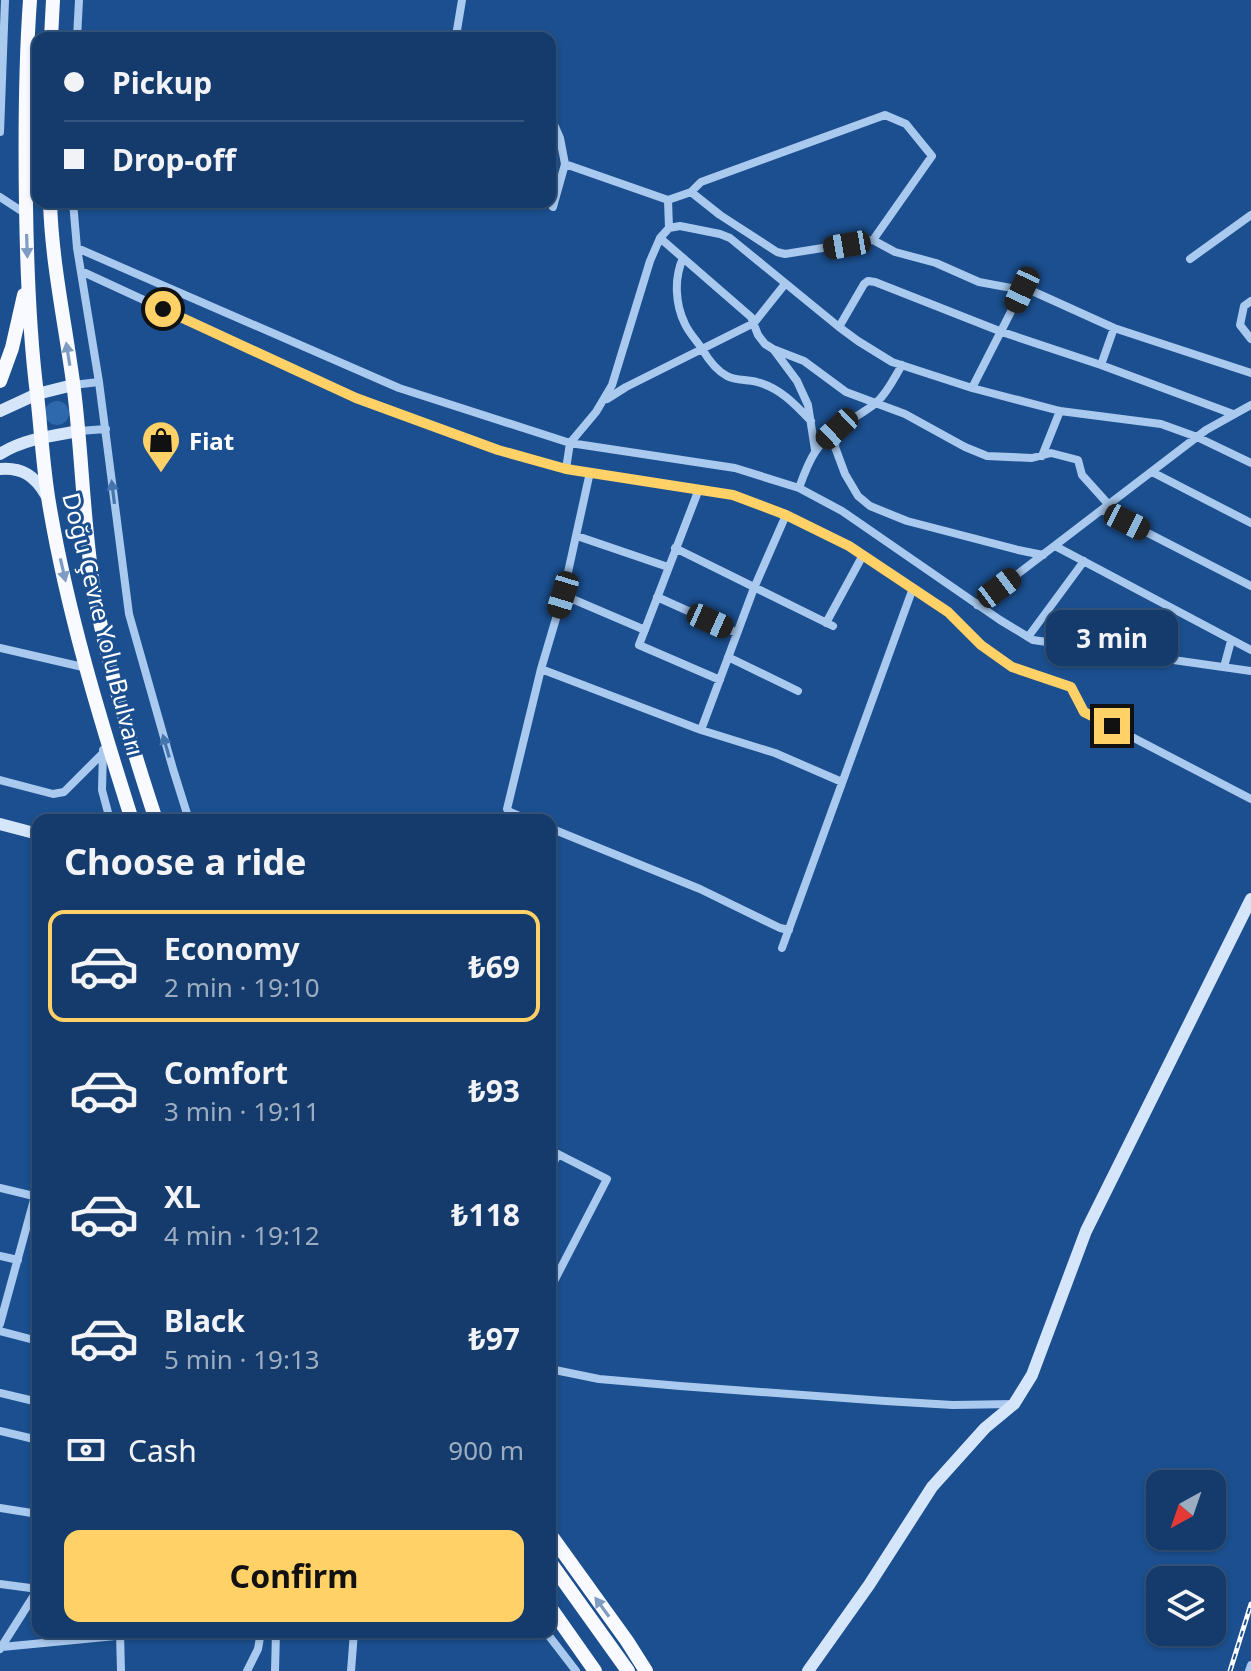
<!DOCTYPE html>
<html lang="en">
<head>
<meta charset="utf-8">
<style>
	body { margin:0; font-family:"Noto Sans",sans-serif; background:#1d4271; color:#f1f3f6; height:100vh; display:flex; flex-direction:column; font-size:30px; white-space:nowrap }
	* { box-sizing:border-box; margin:0 }
	p { font-size:26px; color:#9dadc1 }
	.icon { flex:none; width:44px; height:44px; fill:none; stroke:currentColor; stroke-width:2; stroke-linecap:round; stroke-linejoin:round }
	.map { position:relative; flex:1; overflow:hidden }
	.drawer { position:absolute; left:32px; top:814px; width:524px; height:824px; display:flex; flex-direction:column; background:#143b6b; border-radius:16px; box-shadow:0 2px 6px #0004,0 0 0 2px #33557e }
	.drawer>* { flex:none }
	.guide { position:absolute; left:32px; top:32px; width:524px; height:176px; border-radius:16px; box-shadow:0 2px 6px #0004,0 0 0 2px #33557e; display:grid; align-content:center; height:176px; padding:0 32px; background:#143b6b }
	.needle { width:52px; rotate:220deg }
	.controls { position:absolute; left:1146px; top:1470px; display:grid; gap:16px }
	.controls a { display:grid; place-items:center; width:80px; height:80px; border-radius:16px; background:#143b6b; box-shadow:0 2px 6px #0004,0 0 0 2px #33557e; font-size:40px }
	.end { position:absolute; width:36px; height:36px; margin:-18px; border:10px solid #ffd166; background:#111; box-shadow:0 0 0 4px #111 }
	.from { border-radius:50% }
	.bubble { position:absolute; height:56px; border-radius:16px; background:#143b6b; box-shadow:0 2px 6px #0004,0 0 0 2px #33557e; font-size:26px; font-weight:700; line-height:56px; text-align:center }
	.car { position:absolute; width:24px; height:48px; margin:-24px -12px; border-radius:10px; box-shadow:0 0 6px 2px #0007; background:linear-gradient(#222 24%,#8ab4d8 0 40%,#222 0 76%,#8ab4d8 0 86%,#222 0) }
	.guide b { display:flex; align-items:center; gap:28px; height:76px; font-size:30px }
	.guide b+b { border-top:2px solid #33557e }
	.guide i { width:20px; height:20px; background:#f1f3f6 }
	ul { padding:0; list-style:none }
	li { display:flex; align-items:center; gap:24px; height:112px; margin:0 16px 12px; padding:0 16px; border:4px solid transparent; border-radius:16px }
	li div { flex:1 }
	li b { display:block; font-size:30px }
	li em { font-style:normal; font-weight:700 }
	li.on { border-color:#ffd166 }
	li>.icon { width:72px; height:72px; stroke-width:1.5 }
	h2 { padding:0 32px; font-size:36px; line-height:96px }
	.pay { display:flex; align-items:center; gap:20px; height:88px; padding:0 32px; font-size:30px }
	.pay p { margin-inline-start:auto }
	.primary-button { display:flex; gap:16px; margin-top:auto; padding:16px 32px }
	.primary-button a { flex:1; height:92px; border-radius:16px; background:#ffd166; color:#111; font-size:32px; font-weight:700; line-height:92px; text-align:center }
	.map>svg:first-child { display:block }
	.green { fill:#2e69ad }
	.lines { fill:none; stroke-linecap:round; stroke-linejoin:round }
	.minor { stroke:#a9c9ee; stroke-width:8 }
	.secondary { stroke:#d6e6fa; stroke-width:12 }
	.trunk { stroke:#f8faff; stroke-width:14 }
	.rail-casing { stroke:#fff; stroke-width:5 }
	.rail { stroke:#1b4f8f; stroke-width:2; stroke-dasharray:6; stroke-linecap:butt }
	.oneway { fill:#7e9cc1 }
	.oneway2 { fill:#4674ac }
	.route { stroke:#ffd166; stroke-width:10 }
	.labels { text-anchor:middle; dominant-baseline:central; stroke-width:6; stroke-linejoin:round; paint-order:stroke }
	.poi-label { font-size:24px; font-weight:bold; fill:#fff; stroke:#1b4f8f; text-anchor:start }
	.street-label { font-size:24px; fill:#fff; stroke:#1b4f8f }
</style>
</head>
<body>
<div class="map">
<svg width="1251" height="1671" viewBox="0 0 1251 1671">
	<rect width="100%" height="100%" fill="#1b4f8f"/>
	<path class="green" d="M45 413a12 12 0 1 1 24 0a12 12 0 1 1-24 0Z"/>
	<g class="lines">
		<path class="minor" d="M77,38L79,0
			M461,38L457,30L462,0
			M550,115L560,138L565,164L668,200L669,228
			M0,132L5,0
			M691,192L701,182L885,115L906,124L932,156L873,240
			M0,197L26,214
			M668,200L691,192L720,215L777,252L785,254L873,240L895,252L936,263L979,282L1022,290H1030L1114,328L1251,373
			M73,202L77,248L99,382L129,614L173,769L189,820
			M553,207L565,164
			M660,238L751,317L758,335L765,344L773,349L804,361L846,392L905,414L965,447L987,456L1032,458L1051,453L1078,460L1082,475L1109,505
			M77,248L399,388L570,443L735,468L799,488L842,511L1000,620L1033,640L1251,671
			M683,258C674,278 675,304 685,324C689,333 697,341 702,349C708,359 717,371 727,376C736,381 747,379 757,382C780,388 795,404 811,421
			M1190,259L1251,215
			M81,271L356,398L498,450L566,469L733,495L786,515L849,546L948,612L981,645L1012,667L1071,687L1084,712L1251,799
			M1251,301L1244,306L1240,325L1251,339
			M839,327L864,284L868,281L875,282L1002,332L1101,365L1233,414
			M774,350L797,381L808,405L815,450
			M1101,365L1114,328
			M73,385L99,382
			M972,388L1022,290
			M607,399L626,387L754,323L785,284
			M837,429L835,447L845,474L858,496L870,506L907,521L1018,550L1043,555
			M79,431L106,429
			M1042,456L1060,411
			M566,469L570,443L596,412L612,385L650,261L660,238L669,228L680,226L720,234L730,238L839,327L858,341L892,362L972,388L1060,411L1161,424L1197,437L1251,463
			M1152,472L1251,523
			M799,488C810,457 817,442 846,423C856,416 868,410 877,402C888,392 894,378 902,365
			M699,489L639,645L720,680
			M1103,510L1251,586
			M577,536L668,567
			M1055,546L1251,650
			M675,548L833,626
			M563,595L645,630
			M657,597L737,633
			M977,605L1206,430L1251,405
			M826,623L863,555
			M1028,637L1084,561
			M0,648L87,668
			M728,657L798,691
			M1224,667L1231,641
			M541,669L701,730L775,753L842,782
			M701,730L754,588L786,515
			M103,750L102,790L110,820
			M0,780L53,794L64,792L103,753
			M529,820L510,812L507,809L541,669L563,595L590,472
			M550,828L700,889L780,928L789,930
			M782,948L913,588
			M550,1150L607,1179L550,1289
			M550,1169L558,1154
			M0,1188L38,1197
			M0,1256L18,1260
			M0,1324L35,1196
			M0,1331L38,1341
			M550,1369L599,1379L680,1386L885,1401L953,1405L1013,1404
			M0,1393L38,1402
			M0,1431L38,1440
			M0,1508L38,1514
			M0,1584L38,1589
			M546,1632L576,1671
			M120,1633L121,1671
			M2,1647L157,1632
			M0,1649L38,1589
			M247,1671L258,1649L261,1632
			M275,1671L276,1632
			M351,1671L354,1632
			M1249,1671L1251,1665"/>
		<path class="secondary" d="M0,411L37,394L73,385
			M0,454C24,439 51,436 79,431
			M0,469C22,467 35,476 46,495
			M0,824L38,834
			M808,1671L869,1585L932,1487L985,1428L1014,1404L1032,1375L1086,1231L1251,899"/>
		<path class="trunk" d="M30,0C25,69 25,138 26,206C27,269 29,332 37,394C41,430 43,467 49,503C67,611 99,716 132,820
			M51,38L53,0
			M50,202C52,266 66,327 74,390C82,454 83,520 93,584C106,663 131,744 156,820
			M0,381L12,348L24,295
			M550,1534L627,1641L646,1671
			M550,1562L628,1671
			M550,1607L595,1671"/>
		<defs>
			<path id="rail" d="M1230,1671L1251,1604"/>
		</defs>
		<use href="#rail" class="rail-casing"/>
		<use href="#rail" class="rail"/>
	</g>
	<defs><path id="oneway-solid" d="M-6-.8H1V-3.2L6.5 0L1 3.2V.8H-6Z" transform="scale(2)"/></defs>
	<g class="oneway">
		<use href="#oneway-solid" transform="translate(27 246) rotate(88)"/>
		<use href="#oneway-solid" transform="translate(68 354) rotate(-99)"/>
		<use href="#oneway-solid" transform="translate(63 570) rotate(77)"/>
		<use href="#oneway-solid" transform="translate(602 1607) rotate(-126)"/>
	</g>
	<g class="oneway2">
		<use href="#oneway-solid" transform="translate(113 492) rotate(-97)"/>
		<use href="#oneway-solid" transform="translate(166 746) rotate(-106)"/>
	</g>
	<g class="lines">
		<path class="route" d="M163,309L356,398L498,450L566,469L733,495L786,515L849,546L948,612L981,645L1012,667L1071,687L1084,712L1112,726"/>
	</g>
	<defs>
		<symbol id="shop-pin" viewBox="-11 -11 22 30"><path d="M0 17L-7.5 6A9.5 9.5 0 1 1 7.5 6Z" fill="#ffd166" stroke="#1b4f8f"/><path d="M-5-2.5h2.3a2.7 3.5 0 0 1 5.4 0H5L5.5 6h-11ZM-1.5-2.5h3a1.5 2.3 0 0 0-3 0Z" fill="#111"/></symbol>
	</defs>
	<g fill-rule="evenodd">
		<use href="#shop-pin" x="139" y="418" width="44" height="60"/>
	</g>
	<g class="labels">
		<g class="poi-label">
			<text x="189" y="440">Fiat</text>
		</g>
		<g class="street-label">
			<text transform="translate(104 624) rotate(76)">Doğu Çevre Yolu Bulvarı</text>
		</g>
	</g>
</svg>
<div class="controls">
<a><svg class="needle" viewBox="-14 -14 28 28"><path d="M0-13l5 13h-10z" fill="#e53935"/><path d="M0 13l5-13h-10z" fill="#9dadc1"/></svg></a>
<a><svg class="icon" aria-label="layers" viewBox="0 0 24 24"><path d="M12 4l9 5-9 5-9-5zM3 14l9 5 9-5"/></svg></a>
</div>
<i class="end from" style="left:163px;top:309px"></i>
<i class="end" style="left:1112px;top:726px"></i>
<div class="bubble" style="left:1046px;top:610px;width:132px">3 min</div>
<i class="car" style="left:847px;top:245px;rotate:260deg"></i>
<i class="car" style="left:1022px;top:290px;rotate:205deg"></i>
<i class="car" style="left:837px;top:429px;rotate:227deg"></i>
<i class="car" style="left:1127px;top:522px;rotate:117deg"></i>
<i class="car" style="left:999px;top:588px;rotate:53deg"></i>
<i class="car" style="left:563px;top:595px;rotate:197deg"></i>
<i class="car" style="left:710px;top:621px;rotate:114deg"></i>
<div class="guide">
<b><i class="from"></i>Pickup</b>
<b><i></i>Drop-off</b>
</div>
<section class="drawer">
<h2>Choose a ride</h2>
<ul>
<li class="on"><svg class="icon" aria-label="car" viewBox="0 0 24 24"><path d="M5 17H2v-5l4-1 3-4h7l3 4 3 1v5h-3M9 17h6M6 11h13"/><circle cx="7" cy="17" r="2"/><circle cx="17" cy="17" r="2"/></svg><div><b>Economy</b><p>2 min · 19:10</p></div><em>₺69</em></li>
<li><svg class="icon" aria-label="car" viewBox="0 0 24 24"><path d="M5 17H2v-5l4-1 3-4h7l3 4 3 1v5h-3M9 17h6M6 11h13"/><circle cx="7" cy="17" r="2"/><circle cx="17" cy="17" r="2"/></svg><div><b>Comfort</b><p>3 min · 19:11</p></div><em>₺93</em></li>
<li><svg class="icon" aria-label="car" viewBox="0 0 24 24"><path d="M5 17H2v-5l4-1 3-4h7l3 4 3 1v5h-3M9 17h6M6 11h13"/><circle cx="7" cy="17" r="2"/><circle cx="17" cy="17" r="2"/></svg><div><b>XL</b><p>4 min · 19:12</p></div><em>₺118</em></li>
<li><svg class="icon" aria-label="car" viewBox="0 0 24 24"><path d="M5 17H2v-5l4-1 3-4h7l3 4 3 1v5h-3M9 17h6M6 11h13"/><circle cx="7" cy="17" r="2"/><circle cx="17" cy="17" r="2"/></svg><div><b>Black</b><p>5 min · 19:13</p></div><em>₺97</em></li>
</ul>
<div class="pay"><svg class="icon" aria-label="cash" viewBox="0 0 24 24"><path d="M3 7h18v10H3z"/><circle cx="12" cy="12" r="2"/></svg>Cash<p>900 m</p></div>
<div class="primary-button"><a>Confirm</a></div>
</section>
</div>
</body>
</html>
